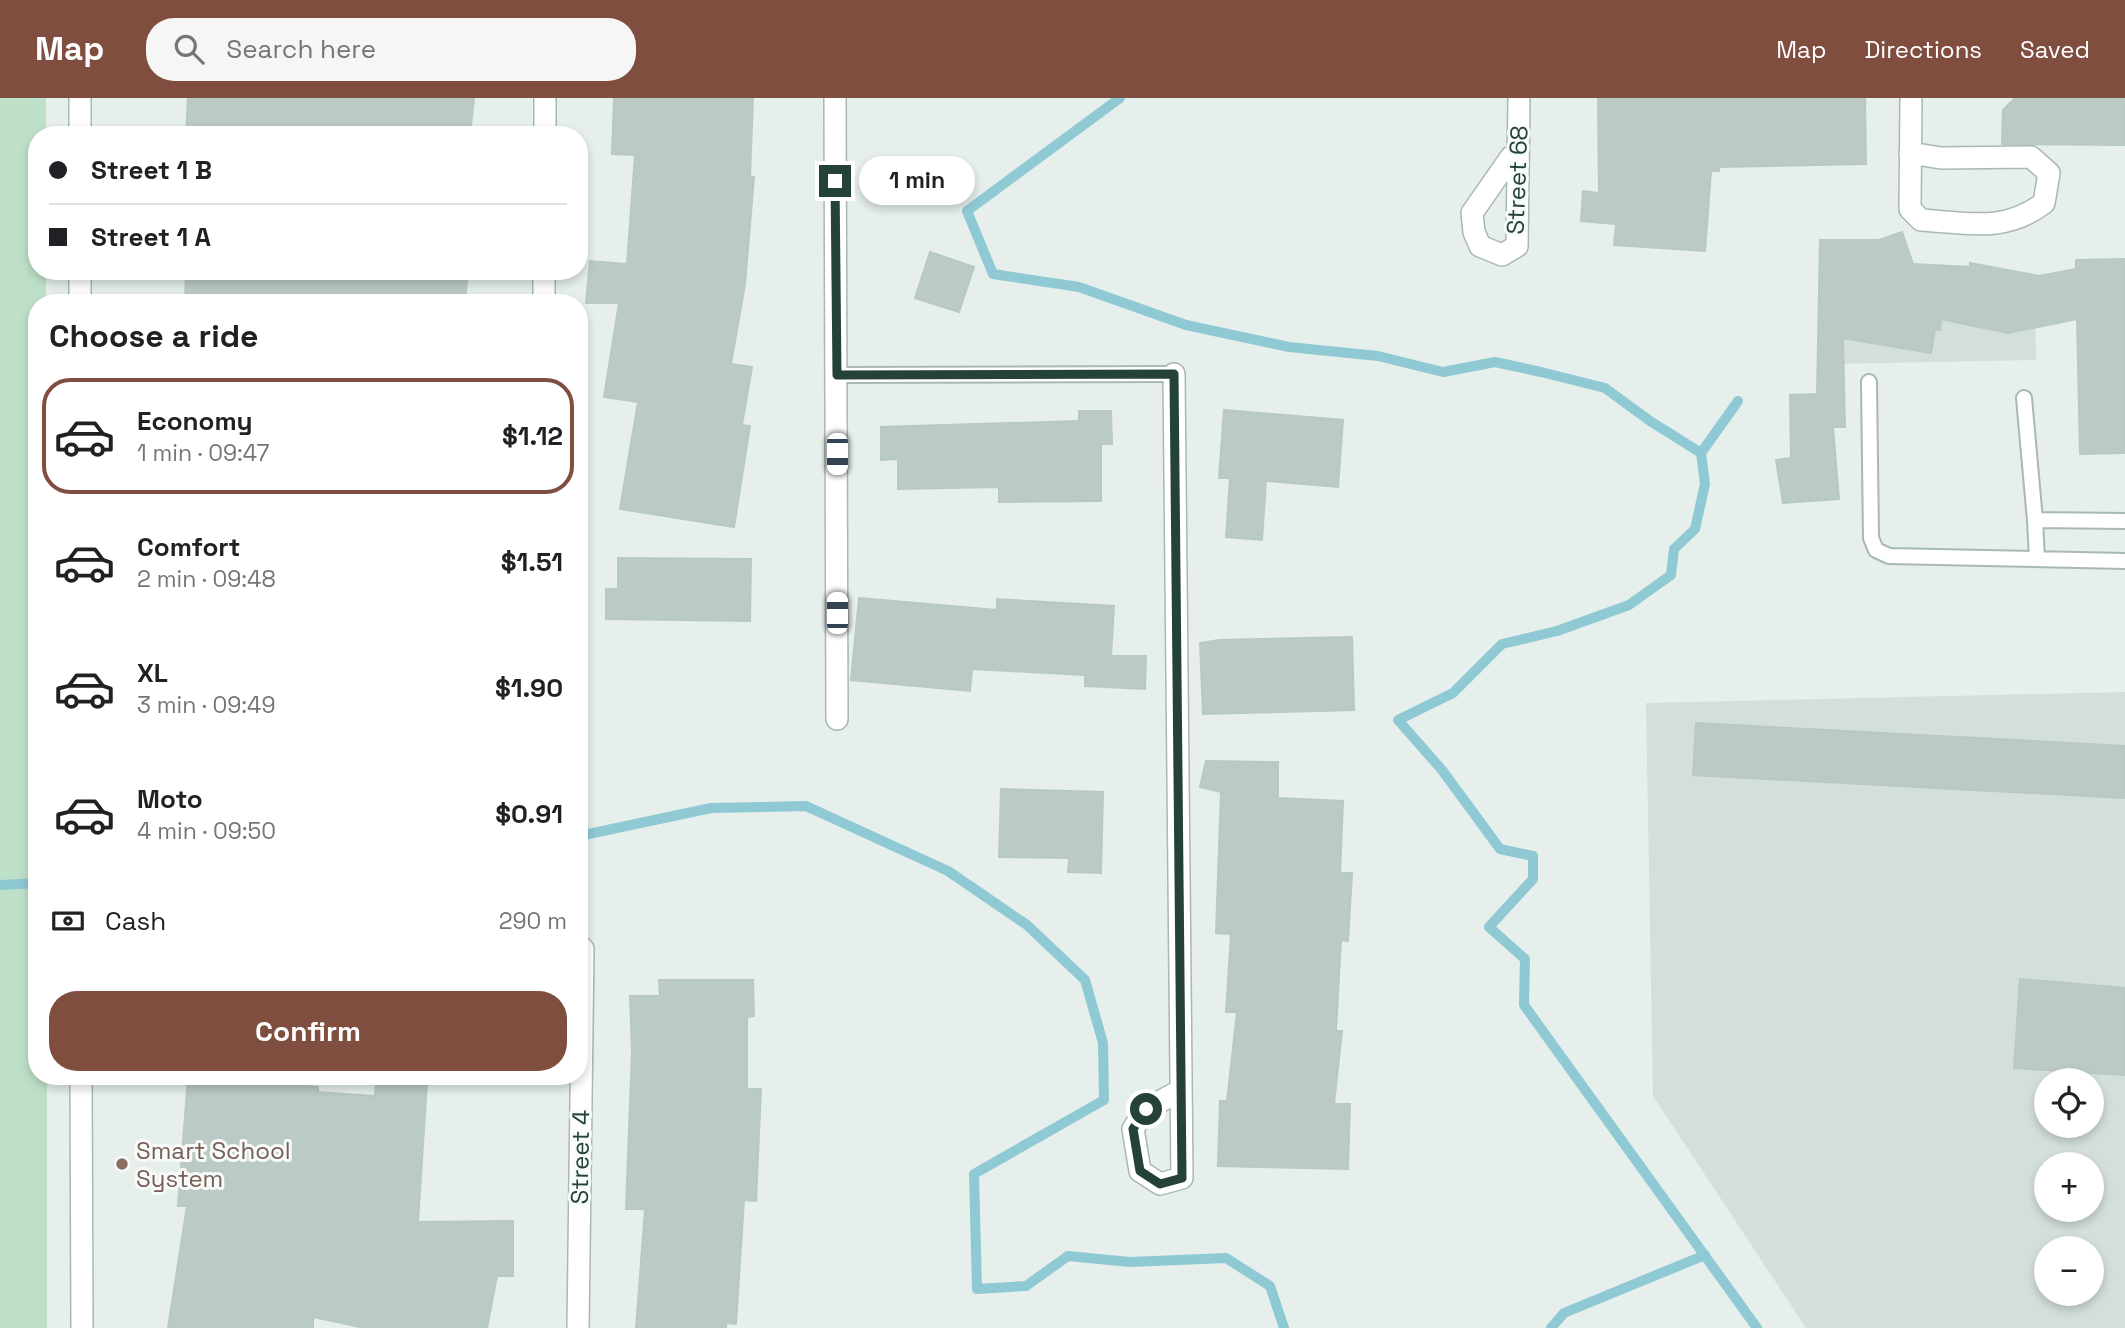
<!DOCTYPE html>
<html lang="en">
<head>
<meta charset="utf-8">
<style>
	body { margin:0; font-family:"Space Grotesk",sans-serif; background:#f6f6f6; color:#202124; height:100vh; display:flex; flex-direction:column; font-size:26px; white-space:nowrap }
	* { box-sizing:border-box; margin:0 }
	p { font-size:23px; color:#757577 }
	.icon { flex:none; width:38px; height:38px; fill:none; stroke:currentColor; stroke-width:2; stroke-linecap:round; stroke-linejoin:round }
	.map { position:relative; flex:1; overflow:hidden }
	.panel { position:absolute; left:28px; top:196px; width:560px; height:791px; display:flex; flex-direction:column; background:#fff; border-radius:28px; box-shadow:0 4px 10px #0003 }
	.panel>* { flex:none }
	.guide { position:absolute; left:28px; top:28px; width:560px; height:154px; border-radius:28px; box-shadow:0 4px 10px #0003; display:grid; align-content:center; height:154px; padding:0 21px; background:#fff }
	.controls { position:absolute; left:2034px; top:970px; display:grid; gap:14px }
	.controls a { display:grid; place-items:center; width:70px; height:70px; border-radius:50%; background:#fff; box-shadow:0 4px 10px #0003; font-size:35px }
	.end { position:absolute; width:32px; height:32px; margin:-16px; border:9px solid #24423a; background:#fff; box-shadow:0 0 0 4px #fff }
	.from { border-radius:50% }
	.bubble { position:absolute; height:49px; border-radius:24px; background:#fff; box-shadow:0 4px 10px #0003; font-size:23px; font-weight:700; line-height:49px; text-align:center }
	.car { position:absolute; width:21px; height:42px; margin:-21px -10px; border-radius:9px; box-shadow:0 0 5px 2px #0007; background:linear-gradient(#fff 24%,#345 0 40%,#fff 0 76%,#345 0 86%,#fff 0) }
	.guide b { display:flex; align-items:center; gap:24px; height:66px; font-size:26px }
	.guide b+b { border-top:2px solid #e0e0e0 }
	.guide i { width:18px; height:18px; background:#202124 }
	ul { padding:0; list-style:none }
	li { display:flex; align-items:center; gap:21px; height:116px; margin:0 14px 10px; padding:0 7px; border:4px solid transparent; border-radius:28px }
	li div { flex:1 }
	li b { display:block; font-size:26px }
	li em { font-style:normal; font-weight:700 }
	li.current { border-color:#7f4e3f }
	li>.icon { width:63px; height:63px; stroke-width:1.5 }
	h2 { padding:0 21px; font-size:32px; line-height:84px }
	.pay { display:flex; align-items:center; gap:18px; height:77px; padding:0 21px; font-size:26px }
	.pay p { margin-inline-start:auto }
	.button { display:flex; gap:14px; margin-top:auto; padding:14px 21px }
	.button a { flex:1; height:80px; border-radius:28px; background:#7f4e3f; color:#fff; font-size:28px; font-weight:700; line-height:80px; text-align:center }
	header { display:flex; align-items:center; gap:42px; box-sizing:border-box; height:98px; padding:0 35px; background:#7f4e3f; color:#fff }
	header strong { font-size:33px }
	nav { display:flex; gap:38px; margin-inline-start:auto; font-size:24px }
	.search { width:490px; height:63px; background:#f6f6f6; display:flex; align-items:center; gap:18px; box-sizing:border-box; padding:0 24px; border-radius:28px; color:#757577; font-size:26px }
	.map>svg:first-child { display:block }
	.built { fill:#d4dfda; fill-rule:evenodd }
	.green { fill:#bfe0c8 }
	.lines { fill:none; stroke-linecap:round; stroke-linejoin:round }
	.stream { stroke:#8ec9d4; stroke-width:10 }
	.building { fill:#bbcac4; stroke:#b8c9c2; stroke-width:2 }
	.lane-casing { stroke:#a8b8b2; stroke-width:18 }
	.street-casing { stroke:#a8b8b2; stroke-width:24 }
	.lane { stroke:#fff; stroke-width:14 }
	.street { stroke:#fff; stroke-width:21 }
	.route { stroke:#24423a; stroke-width:9 }
	.education-dot { fill:#8d6e63; stroke:#f7fbf9; stroke-width:2.5 }
	.labels { text-anchor:middle; dominant-baseline:central; stroke-width:6; stroke-linejoin:round; paint-order:stroke }
	.street-label { font-size:24px; fill:#24423a; stroke:#f7fbf9 }
	.education-label { font-size:24px; fill:#785e54; stroke:#f7fbf9; text-anchor:start }
</style>
</head>
<body>
<header>
<strong>Map</strong>
<div class="search"><svg class="icon" aria-label="search" viewBox="0 0 24 24"><circle cx="10" cy="10" r="6"/><path d="M15 15l6 6"/></svg>Search here</div>
<nav><a>Map</a><a>Directions</a><a>Saved</a></nav>
</header>
<div class="map">
<svg width="2125" height="1230" viewBox="0 0 2125 1230">
	<rect width="100%" height="100%" fill="#e6efeb"/>
	<path class="built" d="M2035,193L2036,262L1833,266L1847,205Z
		M2125,594V1230H1806L1653,998L1646,605ZM2046,982H2091V1027H2046ZM2046,1066H2091V1111H2046ZM2046,1150H2091V1195H2046Z"/>
	<path class="green" d="M0,0H46V37H37V173H46V205H37V978H47V1230H0Z"/>
	<g class="lines">
		<path class="stream" d="M1120,0L967,113L993,176L1079,189L1186,227L1289,249L1378,258L1443,274L1495,264L1541,274L1605,290L1650,323L1701,355
			M1738,303L1701,355L1705,386L1695,431L1674,451L1671,477L1629,507L1557,533L1502,546L1453,595L1398,622L1442,672L1500,751L1533,758V781L1489,829L1525,861L1524,907L1757,1230
			M579,738L711,710L806,708L948,773L1027,827L1085,882L1103,945L1104,1002L974,1076L977,1191L1026,1188L1068,1158L1130,1164L1226,1160L1270,1188L1284,1230
			M0,787L37,785
			M1551,1230L1564,1215L1705,1157"/>
	</g>
	<path class="building" d="M188,0H474L470,37H186Z
		M614,0H753L750,79H754L745,186L731,266L752,269L742,327L750,328L734,429L620,411L638,304L604,299L619,205H586L590,163L627,166L635,57L612,56Z
		M1598,0H1865L1866,66L1719,69V73H1711L1705,153L1614,147L1616,126L1581,123L1583,93L1599,95Z
		M2015,0H2125V47L2002,46L2003,12Z
		M1902,134L1913,166L1970,169V165L2039,178L2076,171V162L2125,161V355L2080,356L2077,221L2008,235L1941,221L1940,232H1935L1931,255L1843,240L1845,329H1833L1839,401L1783,405L1776,362L1791,360L1790,297L1817,296L1820,142H1879Z
		M930,154L974,169L959,214L915,200Z
		M186,173H468L465,205H185Z
		M1224,312L1343,322L1338,389L1266,383L1262,442L1226,439L1230,380H1219Z
		M1079,313H1111L1112,346H1101V403L999,404V389L898,391V361L881,362V329L1079,323Z
		M618,460L751,461L750,523L606,521V491H618Z
		M859,500L997,512V501L1114,508L1111,558H1146L1145,591L1085,588V577L972,571L970,593L851,582Z
		M1352,539L1354,612L1203,616L1200,545L1219,542Z
		M1696,625L2125,648V700L1693,677Z
		M1206,663L1278,664V700L1343,703L1340,775H1352L1348,843L1341,842L1336,933H1342L1334,1006H1350L1348,1071L1218,1068L1220,1003H1227L1237,914H1226L1231,836L1216,835L1221,694L1200,689Z
		M1001,691L1103,694L1101,775L1068,774L1069,760L999,759Z
		M2020,881L2125,890V977L2014,970Z
		M659,882H753L754,918L747,919V991H761L756,1103L744,1102L736,1226L726,1225V1230H636L645,1111H626L632,954L630,898H660Z
		M188,979L318,989V994L375,998L376,981L427,984L418,1124L513,1123V1178H497L487,1230H365L313,1219V1230H168L187,1108H178Z"/>
	<g class="lines">
		<defs>
			<path id="lane" d="M837,277L1174,276
				M1869,284L1871,440L1876,452L1889,458L2125,463
				M2024,300L2035,422L2125,423
				M2035,422L2037,461"/>
			<path id="street" d="M80,0V37
				M835,0L837,621
				M545,37V0
				M1910,55L1941,60L2031,59L2049,75L2044,105C2004,135 1969,125 1921,122L1910,111L1911,0
				M1511,59L1472,115L1474,134L1480,148L1502,157L1517,148L1519,0
				M80,173V205
				M544,205V173
				M81,978L82,1230
				M1174,996L1146,1011L1133,1031L1140,1073L1160,1086L1182,1080L1174,276
				M578,1230L583,851L579,848"/>
		</defs>
		<use href="#lane" class="lane-casing"/>
		<use href="#street" class="street-casing"/>
		<use href="#lane" class="lane"/>
		<use href="#street" class="street"/>
	</g>
	<g class="lines">
		<path class="route" d="M835,83L837,277L1174,276L1182,1080L1160,1086L1140,1073L1133,1031L1146,1011"/>
	</g>
	<circle class="education-dot" cx="122" cy="1066" r="7"/>
	<g class="labels">
		<g class="street-label">
			<text transform="translate(1517 82) rotate(-88)">Street 68</text>
			<text transform="translate(580 1059) rotate(-89)">Street 4</text>
		</g>
		<g class="education-label">
			<text x="136" y="1052">Smart School<tspan x="136" dy="28">System</tspan></text>
		</g>
	</g>
</svg>
<div class="controls">
<a><svg class="icon" aria-label="locate" viewBox="0 0 24 24"><circle cx="12" cy="12" r="6"/><path d="M12 2v4M12 18v4M2 12h4M18 12h4"/></svg></a>
<a>+</a>
<a>−</a>
</div>
<i class="end from" style="left:1146px;top:1011px"></i>
<i class="end" style="left:835px;top:83px"></i>
<div class="bubble" style="left:859px;top:58px;width:116px">1 min</div>
<i class="car" style="left:837px;top:356px;rotate:180deg"></i>
<i class="car" style="left:837px;top:515px;rotate:0deg"></i>
<div class="guide">
<b><i class="from"></i>Street 1 B</b>
<b><i></i>Street 1 A</b>
</div>
<section class="panel">
<h2>Choose a ride</h2>
<ul>
<li class="current"><svg class="icon" aria-label="car" viewBox="0 0 24 24"><path d="M5 17H2v-5l4-1 3-4h7l3 4 3 1v5h-3M9 17h6M6 11h13"/><circle cx="7" cy="17" r="2"/><circle cx="17" cy="17" r="2"/></svg><div><b>Economy</b><p>1 min · 09:47</p></div><em>$1.12</em></li>
<li><svg class="icon" aria-label="car" viewBox="0 0 24 24"><path d="M5 17H2v-5l4-1 3-4h7l3 4 3 1v5h-3M9 17h6M6 11h13"/><circle cx="7" cy="17" r="2"/><circle cx="17" cy="17" r="2"/></svg><div><b>Comfort</b><p>2 min · 09:48</p></div><em>$1.51</em></li>
<li><svg class="icon" aria-label="car" viewBox="0 0 24 24"><path d="M5 17H2v-5l4-1 3-4h7l3 4 3 1v5h-3M9 17h6M6 11h13"/><circle cx="7" cy="17" r="2"/><circle cx="17" cy="17" r="2"/></svg><div><b>XL</b><p>3 min · 09:49</p></div><em>$1.90</em></li>
<li><svg class="icon" aria-label="car" viewBox="0 0 24 24"><path d="M5 17H2v-5l4-1 3-4h7l3 4 3 1v5h-3M9 17h6M6 11h13"/><circle cx="7" cy="17" r="2"/><circle cx="17" cy="17" r="2"/></svg><div><b>Moto</b><p>4 min · 09:50</p></div><em>$0.91</em></li>
</ul>
<div class="pay"><svg class="icon" aria-label="cash" viewBox="0 0 24 24"><path d="M3 7h18v10H3z"/><circle cx="12" cy="12" r="2"/></svg>Cash<p>290 m</p></div>
<div class="button"><a>Confirm</a></div>
</section>
</div>
</body>
</html>
